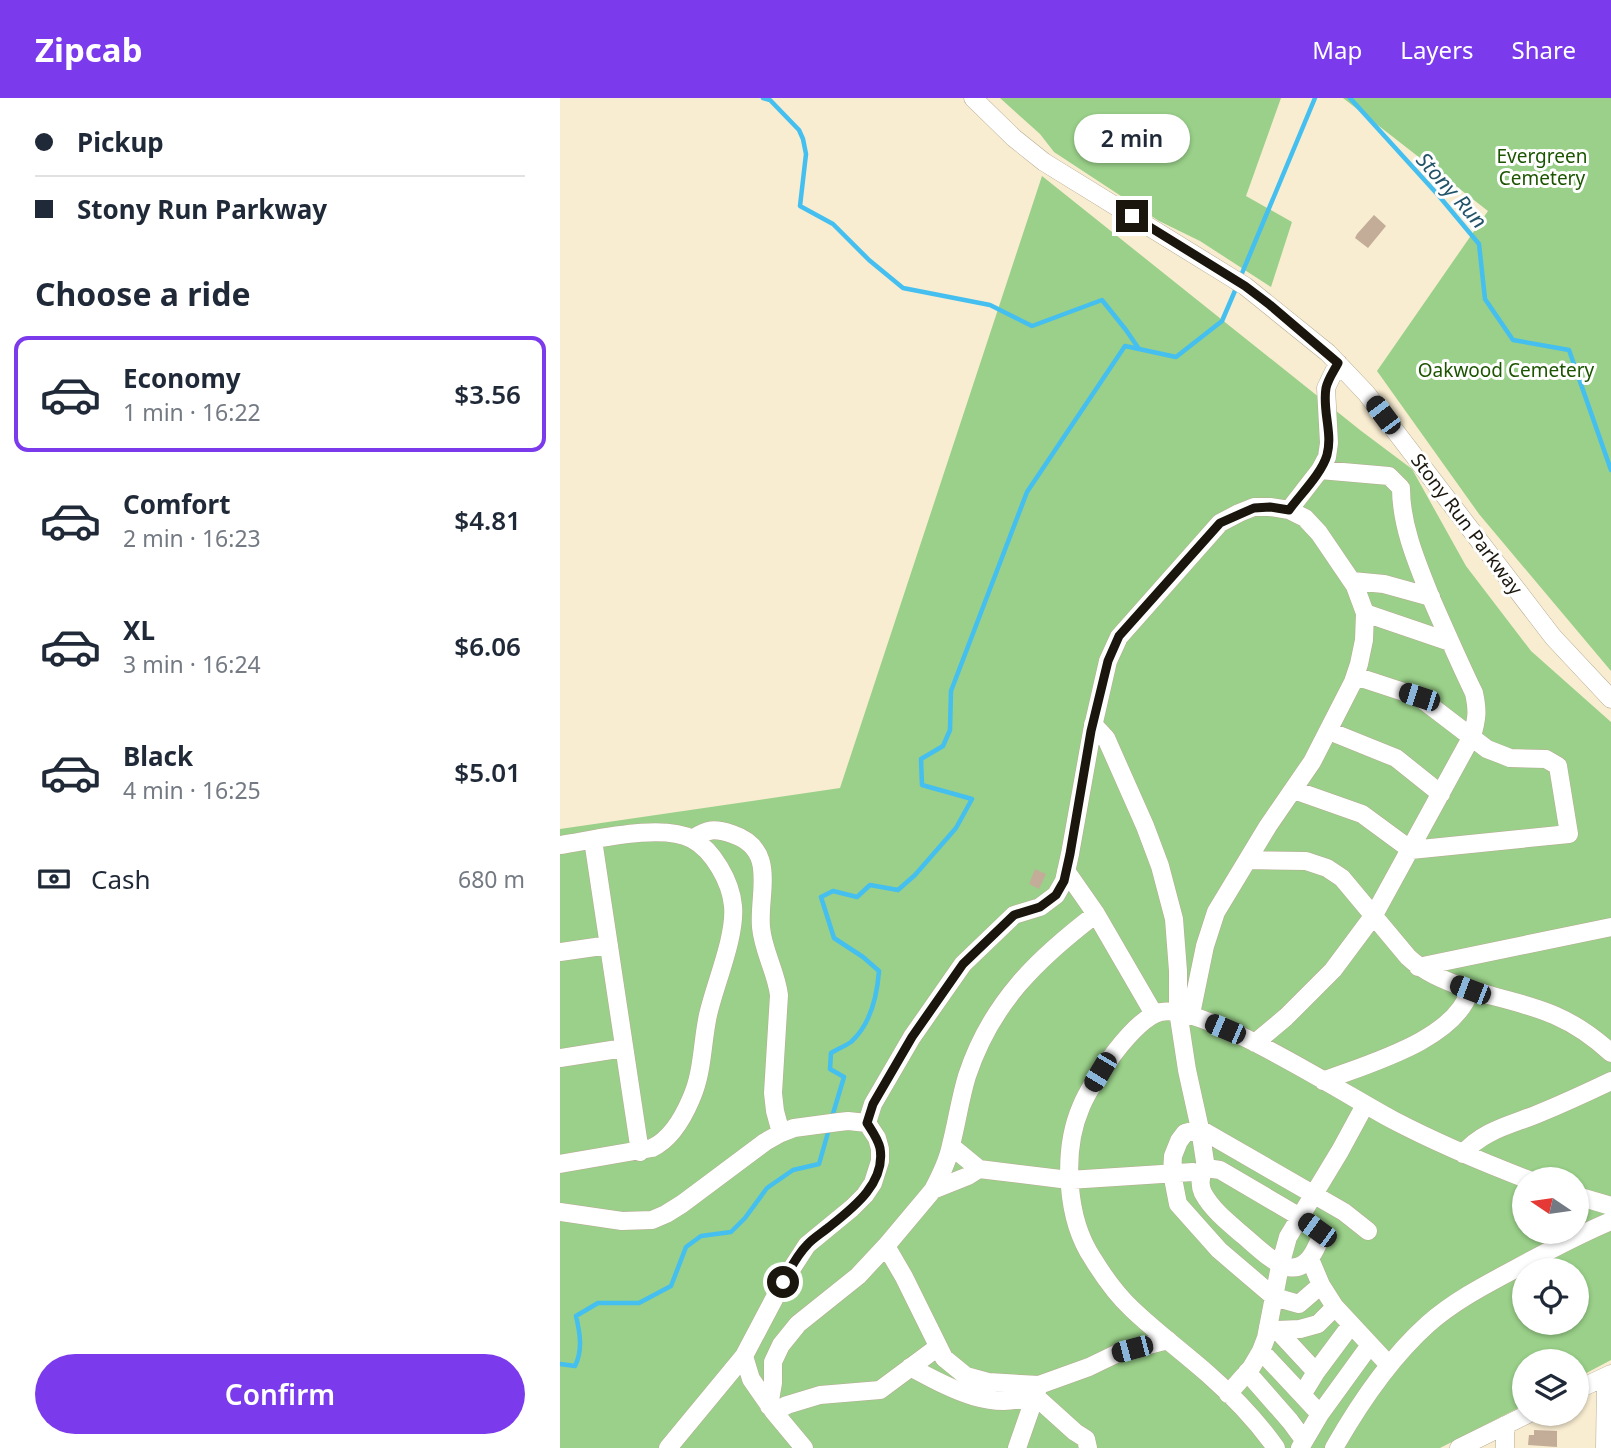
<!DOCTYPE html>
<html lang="en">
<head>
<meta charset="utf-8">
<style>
	body { margin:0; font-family:"Noto Sans",sans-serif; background:#f6f6f7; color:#1f2937; height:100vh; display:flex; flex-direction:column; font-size:26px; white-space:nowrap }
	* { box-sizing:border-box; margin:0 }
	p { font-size:23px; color:#747a83 }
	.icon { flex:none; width:38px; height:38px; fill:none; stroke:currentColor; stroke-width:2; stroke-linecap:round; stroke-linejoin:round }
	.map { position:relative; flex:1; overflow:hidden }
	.side { display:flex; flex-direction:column; background:#fff; width:560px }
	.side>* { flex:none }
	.hud { display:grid; align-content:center; height:154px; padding:0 35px; background:#fff }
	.needle { width:46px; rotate:283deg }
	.controls { position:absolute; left:952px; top:1069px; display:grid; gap:14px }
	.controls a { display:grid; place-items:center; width:77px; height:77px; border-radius:50%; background:#fff; box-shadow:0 2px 5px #0004; font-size:35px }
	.end { position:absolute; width:32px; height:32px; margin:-16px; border:9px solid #1a160d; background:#fff; box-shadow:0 0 0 4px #fff }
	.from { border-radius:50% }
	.bubble { position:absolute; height:49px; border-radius:24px; background:#fff; box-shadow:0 2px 5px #0004; font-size:23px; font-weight:600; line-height:49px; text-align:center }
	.car { position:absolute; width:21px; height:42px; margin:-21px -10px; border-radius:9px; box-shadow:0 0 5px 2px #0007; background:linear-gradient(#222 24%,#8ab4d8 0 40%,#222 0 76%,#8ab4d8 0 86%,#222 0) }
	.hud b { display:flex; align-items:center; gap:24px; height:66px; font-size:26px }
	.hud b+b { border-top:2px solid #e0e1e3 }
	.hud i { width:18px; height:18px; background:#1f2937 }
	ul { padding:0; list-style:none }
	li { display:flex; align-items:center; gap:21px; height:116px; margin:0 14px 10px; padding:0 21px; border:4px solid transparent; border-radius:14px }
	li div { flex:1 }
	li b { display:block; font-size:26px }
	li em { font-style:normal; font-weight:600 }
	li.selected { border-color:#7c3aed }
	li>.icon { width:63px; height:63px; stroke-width:1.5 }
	h2 { padding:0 35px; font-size:32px; line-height:84px }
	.pay { display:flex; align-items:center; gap:18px; height:77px; padding:0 35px; font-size:26px }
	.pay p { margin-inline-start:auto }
	.cta { display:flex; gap:14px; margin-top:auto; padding:14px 35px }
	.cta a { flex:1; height:80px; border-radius:42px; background:#7c3aed; color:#fff; font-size:28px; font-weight:600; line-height:80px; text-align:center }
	header { display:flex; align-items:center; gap:42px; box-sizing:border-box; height:98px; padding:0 35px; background:#7c3aed; color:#fff }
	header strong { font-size:33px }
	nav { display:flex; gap:38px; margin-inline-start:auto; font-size:24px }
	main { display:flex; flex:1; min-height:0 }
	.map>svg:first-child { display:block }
	.green { fill:#9ad089; fill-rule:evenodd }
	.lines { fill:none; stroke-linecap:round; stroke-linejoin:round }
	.stream { stroke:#44bfef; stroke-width:4.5 }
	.building { fill:#c3ad99 }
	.minor-casing { stroke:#b6ab92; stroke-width:19 }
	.minor { stroke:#fff; stroke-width:18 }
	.route { stroke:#1a160d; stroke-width:9 }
	.labels { text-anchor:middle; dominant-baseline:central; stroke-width:6; stroke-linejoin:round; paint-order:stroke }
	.park-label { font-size:19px; fill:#1c5500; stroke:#fff }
	.street-label { font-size:19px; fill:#1a160d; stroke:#fff }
	.water-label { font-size:21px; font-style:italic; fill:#225368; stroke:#fff }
</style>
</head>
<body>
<header>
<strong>Zipcab</strong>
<nav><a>Map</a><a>Layers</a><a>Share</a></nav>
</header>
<main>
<section class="side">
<div class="hud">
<b><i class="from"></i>Pickup</b>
<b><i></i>Stony Run Parkway</b>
</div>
<h2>Choose a ride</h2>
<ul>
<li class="selected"><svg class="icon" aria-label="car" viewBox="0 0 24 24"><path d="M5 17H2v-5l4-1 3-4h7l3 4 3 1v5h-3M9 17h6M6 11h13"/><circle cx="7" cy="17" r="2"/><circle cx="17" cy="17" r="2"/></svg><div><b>Economy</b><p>1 min · 16:22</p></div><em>$3.56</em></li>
<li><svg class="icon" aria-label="car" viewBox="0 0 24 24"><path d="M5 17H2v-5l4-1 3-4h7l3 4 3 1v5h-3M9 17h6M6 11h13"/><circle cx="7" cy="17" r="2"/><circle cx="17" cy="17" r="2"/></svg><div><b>Comfort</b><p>2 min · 16:23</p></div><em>$4.81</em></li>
<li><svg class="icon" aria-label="car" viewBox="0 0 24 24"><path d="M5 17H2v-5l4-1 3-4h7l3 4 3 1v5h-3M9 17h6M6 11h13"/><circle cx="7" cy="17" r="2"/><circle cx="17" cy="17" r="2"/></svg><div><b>XL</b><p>3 min · 16:24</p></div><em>$6.06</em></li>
<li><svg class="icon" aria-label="car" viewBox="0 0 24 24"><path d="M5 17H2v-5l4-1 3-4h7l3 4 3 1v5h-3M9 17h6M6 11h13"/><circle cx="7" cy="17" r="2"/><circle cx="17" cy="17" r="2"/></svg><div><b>Black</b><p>4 min · 16:25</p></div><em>$5.01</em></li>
</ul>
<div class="pay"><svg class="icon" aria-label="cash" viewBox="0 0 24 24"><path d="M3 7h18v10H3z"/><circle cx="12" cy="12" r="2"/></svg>Cash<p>680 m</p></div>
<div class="cta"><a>Confirm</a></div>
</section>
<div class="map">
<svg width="1051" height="1350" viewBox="0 0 1051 1350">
	<rect width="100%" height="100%" fill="#f8ecd1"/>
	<path class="green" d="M440,0H721L686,98L732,124L711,189L640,143L599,123L494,54L480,36Z
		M783,0H1051V573L919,416L817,273L928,113Z
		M482,78L800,332L852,371L906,468L971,553L1051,624V1262L1017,1280V1264H964V1307L880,1350H0V731L280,690ZM964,1082H1017V1134H964ZM964,1172H1017V1225H964Z"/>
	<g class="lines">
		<path class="stream" d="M203,0L210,2L239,32L243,41L246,56L240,108L273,126L309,162L343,190L430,207L472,228L542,202L566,232L579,251L616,259L662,223L677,188
			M790,0L879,98L919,146L925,201L953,242L1009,252L1051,372
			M680,180L755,0
			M272,1019L284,979L270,971L271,955C278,951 285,948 291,944C311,926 317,899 319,873L303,859L274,840L261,799L273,793L297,799L310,787L338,792L355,777L396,730L412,701L362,687L361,661L383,648L390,632L391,593L467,394L565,248L579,251
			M0,1266L15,1268C23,1252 20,1235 16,1218L38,1205H79L111,1188L126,1149L141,1138L171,1134L185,1120L207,1090L233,1072L259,1066L269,1031"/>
	</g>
	<path class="building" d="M814,117L826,128L808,150L795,140L797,136Z
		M475,771L486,776L479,791L469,786Z
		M974,1332L997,1333V1349L968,1347L969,1337H974Z"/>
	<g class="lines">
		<defs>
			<path id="minor" d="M413,0L454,40L484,64L685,188L768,255L806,295L993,539L1051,601
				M729,412L760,372L767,359L769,345L766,290L778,265
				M792,483L824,486L871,499
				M805,515L890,544
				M533,626L546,640L585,728L600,768L614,821L618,873V913L627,972L640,1031L646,1070
				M769,633L836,660L881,696
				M734,692L802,716L851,752L1009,736L998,668L986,661L950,660L927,651L859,599L795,578
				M132,741C148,731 154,730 172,736C218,751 198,795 201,829C203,853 216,873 219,897L213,995L215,1013L221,1035
				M33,742L80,1054
				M0,747C34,742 102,725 132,741C153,752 171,784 173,808C176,838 155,886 148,917C142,944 143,975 131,1001C123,1020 111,1041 92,1050L0,1066
				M688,762L746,763L767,770L782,780L848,859C866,876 887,883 910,892
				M506,773L536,816L594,916
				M0,854L49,847
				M858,869L1051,829
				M695,945L726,919L773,872L814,817L912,638C917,621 918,613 914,595C899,564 885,532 871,500C857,465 841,428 841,390L829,378L760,372
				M0,960L64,950
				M763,983C807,966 896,942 910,892C968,908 1005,912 1051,955
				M307,1025L313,1006L352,939L403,866L454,817L480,809L496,797L504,783L510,756L532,633L548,563L559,539L660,425L679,415L694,409H710L729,412L745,420L759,435L795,488L805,515L804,542L799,566L793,584L752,664L708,728L656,814L645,848L631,916
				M391,1048L419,1071
				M903,1056C922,1032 954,1026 980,1015C1004,1005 1028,994 1051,983
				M646,1070L660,1072L740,1119L757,1132L760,1140C741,1194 712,1162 684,1138C670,1126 652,1112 643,1095C639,1086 640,1077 646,1070Z
				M373,1092C381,1077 388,1063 391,1047C397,1024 400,1001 407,978C431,905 477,861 536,816
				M1017,1098L1051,1108
				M0,1114L62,1123L92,1122L106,1116L122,1106L205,1044L221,1035L234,1030L279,1024L288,1023L307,1025L317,1040L320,1051V1063L313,1085L305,1097L292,1110L247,1147L223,1184L184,1258L108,1350
				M326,1148L373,1092L408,1078L419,1071L509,1082L633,1074L642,1076
				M750,1161L761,1187L775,1209L829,1267
				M761,1187L739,1206L714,1199L659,1152L618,1106L612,1075L613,1058L619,1043L625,1035L640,1031L784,1114L808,1133
				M708,1229L717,1232L756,1274
				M717,1232L740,1231L758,1226L775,1209
				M701,1253L760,1316
				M184,1258L191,1281L214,1314L244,1350
				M350,1269C388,1289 431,1315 474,1297L515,1334L526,1341L528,1350
				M687,1274L730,1323L744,1342
				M1017,1292L1051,1276
				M668,1296L691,1270L701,1253L706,1240L720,1168L728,1139L780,1053L805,1007
				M742,1297L756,1274L791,1227
				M209,1308L213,1285V1264L221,1247L238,1226L298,1178L326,1148L344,1179L384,1260L406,1278L428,1284L479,1287
				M214,1314L227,1307L260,1297L320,1292L378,1249
				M457,1350L479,1287L529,1269L558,1255L608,1242
				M716,1350C697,1323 673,1298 648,1276C623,1254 596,1234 572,1211C557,1197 544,1179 533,1161C506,1121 502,1053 521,1009C531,984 575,919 601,914C644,905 789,999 833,1022C877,1045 922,1064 969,1082
				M740,1350L760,1316L810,1247
				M774,1350C799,1306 830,1260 868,1226C894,1203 925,1187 955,1171C986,1154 1018,1137 1051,1123
				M899,1350L968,1316
				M945,1350V1327
				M1045,1350L1046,1279"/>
		</defs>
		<use href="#minor" class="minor-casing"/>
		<use href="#minor" class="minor"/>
	</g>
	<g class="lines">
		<path class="route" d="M223,1184C230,1171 237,1157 247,1147C253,1140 262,1135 269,1129C293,1110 326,1085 320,1050C318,1041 312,1033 307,1025L313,1006L352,939L403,866L454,817L480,809L496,797L504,783L510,756L531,633L548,563L559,538L660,425L694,410L710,409L729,412C740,397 762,375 767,357C773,335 762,312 766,290C768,281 774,273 778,265L710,207L685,188L572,118"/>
	</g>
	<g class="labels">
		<g class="park-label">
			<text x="982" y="58">Evergreen<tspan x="982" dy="22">Cemetery</tspan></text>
			<text x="946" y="272">Oakwood Cemetery</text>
		</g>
		<g class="street-label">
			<text transform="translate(907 426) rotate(53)">Stony Run Parkway</text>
		</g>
		<g class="water-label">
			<text transform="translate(892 92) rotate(48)">Stony Run</text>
		</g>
	</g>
</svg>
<div class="controls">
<a><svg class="needle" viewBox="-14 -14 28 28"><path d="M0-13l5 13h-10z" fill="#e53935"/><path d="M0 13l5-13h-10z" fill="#747a83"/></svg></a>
<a><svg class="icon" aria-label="locate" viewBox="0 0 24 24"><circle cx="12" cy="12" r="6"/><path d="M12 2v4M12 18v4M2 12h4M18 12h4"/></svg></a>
<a><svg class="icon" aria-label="layers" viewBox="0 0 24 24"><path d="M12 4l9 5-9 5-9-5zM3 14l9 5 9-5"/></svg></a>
</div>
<i class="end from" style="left:223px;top:1184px"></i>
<i class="end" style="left:572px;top:118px"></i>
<div class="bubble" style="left:514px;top:16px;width:116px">2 min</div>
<i class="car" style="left:823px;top:317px;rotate:323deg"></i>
<i class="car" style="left:859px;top:599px;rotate:288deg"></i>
<i class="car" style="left:910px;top:892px;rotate:291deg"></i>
<i class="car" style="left:665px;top:931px;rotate:293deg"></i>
<i class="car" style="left:540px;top:974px;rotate:211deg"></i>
<i class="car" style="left:757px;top:1132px;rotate:306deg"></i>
<i class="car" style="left:572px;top:1251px;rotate:255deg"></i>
</div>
</main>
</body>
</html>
